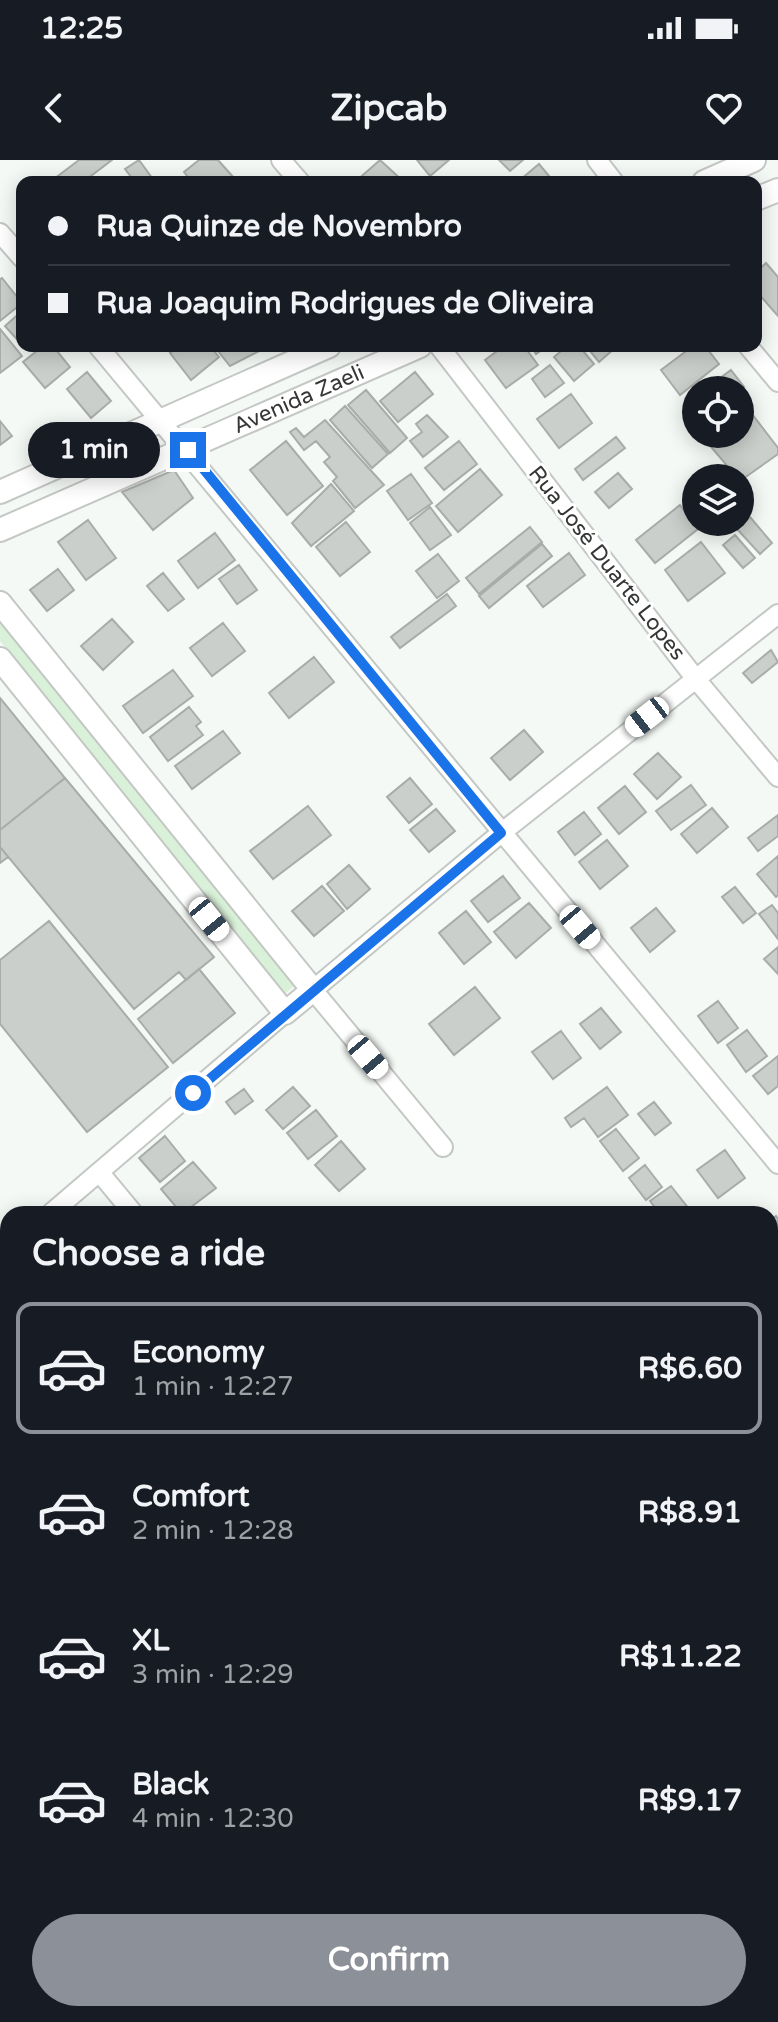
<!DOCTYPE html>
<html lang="en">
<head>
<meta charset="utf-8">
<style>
	body { margin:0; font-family:"Varela Round",sans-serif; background:#242831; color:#f1f3f6; height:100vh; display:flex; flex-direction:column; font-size:30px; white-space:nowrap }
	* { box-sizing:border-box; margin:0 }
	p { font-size:26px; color:#9ea1a6 }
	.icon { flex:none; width:44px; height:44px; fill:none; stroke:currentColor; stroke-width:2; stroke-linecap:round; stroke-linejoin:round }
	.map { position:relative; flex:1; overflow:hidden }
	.panel { position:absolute; left:0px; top:1046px; width:778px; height:816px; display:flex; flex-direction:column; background:#171b24; border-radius:24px 24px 0 0; box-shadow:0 4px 20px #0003 }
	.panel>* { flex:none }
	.top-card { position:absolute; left:16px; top:16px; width:746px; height:176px; border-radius:16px; box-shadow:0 4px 20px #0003; display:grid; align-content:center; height:176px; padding:0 32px; background:#171b24 }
	.buttons { position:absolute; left:682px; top:216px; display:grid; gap:16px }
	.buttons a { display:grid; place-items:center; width:72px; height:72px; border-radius:50%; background:#171b24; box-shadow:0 4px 20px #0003; font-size:40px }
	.end { position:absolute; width:36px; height:36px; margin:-18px; border:10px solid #1a73e8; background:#fff; box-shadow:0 0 0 4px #fff }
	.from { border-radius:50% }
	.bubble { position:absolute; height:56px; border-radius:28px; background:#171b24; box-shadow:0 4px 20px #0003; font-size:26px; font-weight:800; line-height:56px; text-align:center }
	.car { position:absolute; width:24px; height:48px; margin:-24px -12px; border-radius:10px; box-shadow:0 0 6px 2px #0007; background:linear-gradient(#fff 24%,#345 0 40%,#fff 0 76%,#345 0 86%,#fff 0) }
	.top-card b { display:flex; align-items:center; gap:28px; height:76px; font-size:30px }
	.top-card b+b { border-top:2px solid #363941 }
	.top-card i { width:20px; height:20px; background:#f1f3f6 }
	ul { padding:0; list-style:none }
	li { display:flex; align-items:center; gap:24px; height:132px; margin:0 16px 12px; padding:0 16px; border:4px solid transparent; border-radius:16px }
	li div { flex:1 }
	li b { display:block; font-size:30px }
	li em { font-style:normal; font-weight:800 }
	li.current { border-color:#8c9099 }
	li>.icon { width:72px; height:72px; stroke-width:1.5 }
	h2 { padding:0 32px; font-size:36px; line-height:96px }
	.action { display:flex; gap:16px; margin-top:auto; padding:16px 32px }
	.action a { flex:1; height:92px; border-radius:48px; background:#8c9099; color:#fff; font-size:32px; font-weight:800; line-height:92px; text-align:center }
	.status { display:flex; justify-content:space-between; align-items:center; height:56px; padding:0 40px; background:#171b24; direction:ltr }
	.status svg { height:22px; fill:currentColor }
	header { display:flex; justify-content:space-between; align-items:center; height:104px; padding:0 32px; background:#171b24; font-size:36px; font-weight:800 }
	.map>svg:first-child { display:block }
	.green { fill:#d9f1d8 }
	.forest { fill:#adcfad }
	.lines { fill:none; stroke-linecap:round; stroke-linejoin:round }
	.stream { stroke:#becff8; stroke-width:7 }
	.building { fill:#cbcfcb; stroke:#a9aca9; stroke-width:2 }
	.minor-casing { stroke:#c4c8c4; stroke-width:22 }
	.tertiary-casing { stroke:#c4c8c4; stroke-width:26 }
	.minor { stroke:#fff; stroke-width:18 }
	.tertiary { stroke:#fff; stroke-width:22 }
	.route { stroke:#1a73e8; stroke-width:10 }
	.labels { text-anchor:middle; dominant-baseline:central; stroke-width:6; stroke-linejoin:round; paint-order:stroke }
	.street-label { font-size:22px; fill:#353735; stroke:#fff }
</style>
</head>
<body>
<div class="status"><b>12:25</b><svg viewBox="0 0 49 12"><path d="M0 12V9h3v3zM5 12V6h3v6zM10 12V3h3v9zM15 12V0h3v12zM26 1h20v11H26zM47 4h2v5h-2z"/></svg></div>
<header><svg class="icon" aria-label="back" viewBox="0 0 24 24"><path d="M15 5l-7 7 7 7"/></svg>Zipcab<svg class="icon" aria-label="heart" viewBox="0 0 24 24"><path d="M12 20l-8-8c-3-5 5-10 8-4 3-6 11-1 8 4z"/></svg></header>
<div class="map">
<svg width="778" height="1862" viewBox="0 0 778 1862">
	<rect width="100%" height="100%" fill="#f5f9f5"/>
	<path class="green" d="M0,459L294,826L285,834L0,481Z"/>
	<path class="forest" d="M778,1626V1862H637L641,1854H770V1639Z"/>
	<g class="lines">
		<path class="stream" d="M770,1847L778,1833
			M761,1862L766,1854"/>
	</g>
	<path class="building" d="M79,0H112L83,22H50Z
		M139,0L155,22H135L125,9Z
		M199,0H218L235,19L192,22L184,12Z
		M380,0L404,22H355Z
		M417,0H449L430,16Z
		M499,0H523L510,11Z
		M539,4L554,22H521L520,20Z
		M766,103L778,117V156L756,131V112Z
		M2,118L22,143L0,161V119Z
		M22,151V185L5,166Z
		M0,169L22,196L0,213Z
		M43,186H53L70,207L45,228L23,202Z
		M179,186H210L219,197L191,220L170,193Z
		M214,186H261L263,189L230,206Z
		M504,186H524L538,205L506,228L485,200Z
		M531,186H547L536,194Z
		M567,186H579L594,204L574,221L554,197Z
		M586,186H613L615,188L599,202Z
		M693,186H705L719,204L680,235L661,210Z
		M550,205L564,223L545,237L532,219Z
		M731,210L744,227L740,231L704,230Z
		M87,212L111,241L91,258L67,229Z
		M415,212L433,234L398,262L380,241Z
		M366,230L407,278L390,293L348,245Z
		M571,234L592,263L559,288L537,259Z
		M696,236V261L685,245Z
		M345,246L388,294L372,308L330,260Z
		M749,250L778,288V294L740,321L706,281L716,274H740V257Z
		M427,255L448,277L423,297L410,281L422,272L416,264Z
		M325,260L384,325L355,348L333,321L337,317L324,302L330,297L316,281L304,290L290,272L296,268L304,277Z
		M0,261L12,276L0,285Z
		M616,277L625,288L583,320L575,309Z
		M286,281L323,326L287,355L250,310Z
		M459,281L477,304L444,330L425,308Z
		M480,309L502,335L458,372L436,346Z
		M174,310L193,338L153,370L122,332Z
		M618,313L632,329L609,348L595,332Z
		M411,314L432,343L408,360L387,331Z
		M331,324L354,351L311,386L292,363Z
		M680,345L698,369L655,403L636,380Z
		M430,347L451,375L430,390L410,363Z
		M750,357L772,383L760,394L737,369Z
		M88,360L116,398L86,420L58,382Z
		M346,362L370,392L340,416L316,387Z
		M530,367L542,382L479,434L466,418Z
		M215,373L235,400L198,428L178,401Z
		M735,375L755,398L743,408L723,385Z
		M701,382L725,413L688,441L665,410Z
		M542,384L552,396L489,448L479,436Z
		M569,393L585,415L543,447L527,426Z
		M438,394L459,421L437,438L416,411Z
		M239,405L257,430L237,444L219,419Z
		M58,409L74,430L47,451L30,430Z
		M163,413L184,439L168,451L147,426Z
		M447,434L456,446L400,488L391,477Z
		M112,459L133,482L103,510L81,486Z
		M223,463L245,491L212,516L190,488Z
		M771,490L778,502L752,523L743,513Z
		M314,497L334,522L289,558L269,533Z
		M173,510L193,536L143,573L123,546Z
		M0,538L65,618L0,670Z
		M189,547L201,562L196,566L203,575L168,601L150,577Z
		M524,570L543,592L510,620L491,598Z
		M223,571L240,593L192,629L175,606Z
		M658,593L681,617L657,639L634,614Z
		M65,618L214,797L186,820L179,812L134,849L0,687V670Z
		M410,618L432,644L409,663L387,637Z
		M691,625L706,645L671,670L656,651Z
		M625,626L646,652L619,674L598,648Z
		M308,646L331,675L273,719L250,691Z
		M712,648L728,667L697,693L681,674Z
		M436,649L455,671L429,692L410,670Z
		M584,652L601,674L575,695L558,672Z
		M778,655V676L758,691L748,678Z
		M607,680L628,706L600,729L579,702Z
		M0,687L8,697L0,703Z
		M778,696V735L776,737L757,714Z
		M349,705L370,729L347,749L327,724Z
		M503,716L520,738L488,762L471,741Z
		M322,726L344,751L314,776L292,751Z
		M735,727L756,753L743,763L722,737Z
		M529,743L551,768L516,798L494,772Z
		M772,745L778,753V779L759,754Z
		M656,748L675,771L650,792L631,768Z
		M466,751L491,782L464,804L439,773Z
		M49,761L168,907L87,972L0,864V800Z
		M778,787V814L764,799Z
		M199,809L235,853L173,903L138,859Z
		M475,827L500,858L454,895L429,864Z
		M718,841L738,868L718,883L698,856Z
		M601,848L621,872L600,889L580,864Z
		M747,870L767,896L746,912L727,885Z
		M561,871L581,898L553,919L532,892Z
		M778,896V926L768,934L753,916Z
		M293,927L310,946L283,969L266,950Z
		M607,927L628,955L598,977L584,958L571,967L565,958Z
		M244,929L253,941L235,954L226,942Z
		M654,942L671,963L655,975L638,954Z
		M316,950L337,976L308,999L287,973Z
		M616,969L639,998L623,1011L600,981Z
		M165,976L185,1001L160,1022L139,998Z
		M341,981L365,1009L339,1031L315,1005Z
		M725,990L745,1018L718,1038L697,1010Z
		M193,1002L216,1028L182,1054L161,1029Z
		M645,1005L662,1027L646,1040L629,1018Z
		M671,1026L693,1054H660L650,1041Z
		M776,1056L778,1059V1106L770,1096V1061Z
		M4,1177L8,1181V1207L0,1213V1181Z
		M8,1215V1233L0,1224Z
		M0,1335L8,1345V1357L0,1363Z
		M778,1357V1374L770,1369Z
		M8,1375V1411L0,1417V1381Z
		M8,1458V1480L0,1469V1464Z
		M4,1565L8,1569V1616L2,1621L0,1568Z
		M95,1854H119L114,1862Z
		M193,1854H260L255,1862H188Z
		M301,1854H323L335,1862H296Z"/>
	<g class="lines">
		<defs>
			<path id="minor" d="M281,0L300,22
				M597,0L614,22
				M0,73L22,98
				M98,186L778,1004
				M439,186L695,518L778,617
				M748,186L778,222
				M443,987L313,830L501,673L778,454
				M100,1013L134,1054
				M50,1054L285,853
				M0,1094L8,1088
				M770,1250L778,1253
				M0,1274L8,1284
				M770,1318L778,1305
				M770,1556L778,1544
				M0,1653L8,1663
				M464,1854L470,1862
				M577,1862L582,1854"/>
			<g id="tertiary">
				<path d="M704,22L754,0"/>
				<path d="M756,39L778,30"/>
				<path d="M0,332L329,186"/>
				<path id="s1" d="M0,370L420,186"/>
				<path d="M0,443L313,830L285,853L0,499"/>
			</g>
		</defs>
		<use href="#minor" class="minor-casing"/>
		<use href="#tertiary" class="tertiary-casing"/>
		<use href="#minor" class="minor"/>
		<use href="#tertiary" class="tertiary"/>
	</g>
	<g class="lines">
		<path class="route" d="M188,290L501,673L193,933"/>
	</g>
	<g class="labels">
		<g class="street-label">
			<text stroke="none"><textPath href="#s1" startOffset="326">Avenida Zaeli</textPath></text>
			<text transform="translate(607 403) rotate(52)">Rua José Duarte Lopes</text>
		</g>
	</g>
</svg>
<div class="buttons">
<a><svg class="icon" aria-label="locate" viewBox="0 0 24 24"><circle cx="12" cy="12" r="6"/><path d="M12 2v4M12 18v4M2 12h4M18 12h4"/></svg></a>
<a><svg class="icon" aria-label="layers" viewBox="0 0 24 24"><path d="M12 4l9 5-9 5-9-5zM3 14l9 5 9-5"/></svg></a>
</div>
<i class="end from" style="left:193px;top:933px"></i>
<i class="end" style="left:188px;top:290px"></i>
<div class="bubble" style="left:28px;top:262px;width:132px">1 min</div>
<i class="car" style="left:647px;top:557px;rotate:232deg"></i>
<i class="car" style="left:209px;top:759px;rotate:141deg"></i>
<i class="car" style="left:580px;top:767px;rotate:140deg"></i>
<i class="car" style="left:368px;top:897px;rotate:140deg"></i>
<div class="top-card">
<b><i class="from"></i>Rua Quinze de Novembro</b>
<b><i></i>Rua Joaquim Rodrigues de Oliveira</b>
</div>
<section class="panel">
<h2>Choose a ride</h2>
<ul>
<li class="current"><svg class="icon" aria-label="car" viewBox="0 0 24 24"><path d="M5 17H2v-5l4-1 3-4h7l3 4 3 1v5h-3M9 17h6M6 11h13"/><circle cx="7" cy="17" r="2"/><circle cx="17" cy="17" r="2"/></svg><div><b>Economy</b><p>1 min · 12:27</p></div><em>R$6.60</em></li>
<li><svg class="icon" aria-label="car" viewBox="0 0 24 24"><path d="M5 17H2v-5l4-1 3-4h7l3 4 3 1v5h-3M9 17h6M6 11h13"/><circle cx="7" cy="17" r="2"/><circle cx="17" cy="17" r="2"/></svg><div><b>Comfort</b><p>2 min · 12:28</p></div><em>R$8.91</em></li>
<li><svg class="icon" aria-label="car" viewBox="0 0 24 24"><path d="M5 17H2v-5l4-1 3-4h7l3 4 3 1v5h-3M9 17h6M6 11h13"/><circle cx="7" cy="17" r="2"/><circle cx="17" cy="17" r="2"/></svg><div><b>XL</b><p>3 min · 12:29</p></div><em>R$11.22</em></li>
<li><svg class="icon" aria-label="car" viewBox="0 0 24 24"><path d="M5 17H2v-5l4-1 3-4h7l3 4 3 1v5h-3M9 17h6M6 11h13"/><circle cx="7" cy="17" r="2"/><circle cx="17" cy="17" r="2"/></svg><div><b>Black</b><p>4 min · 12:30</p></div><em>R$9.17</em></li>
</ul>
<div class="action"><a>Confirm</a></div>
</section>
</div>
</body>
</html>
